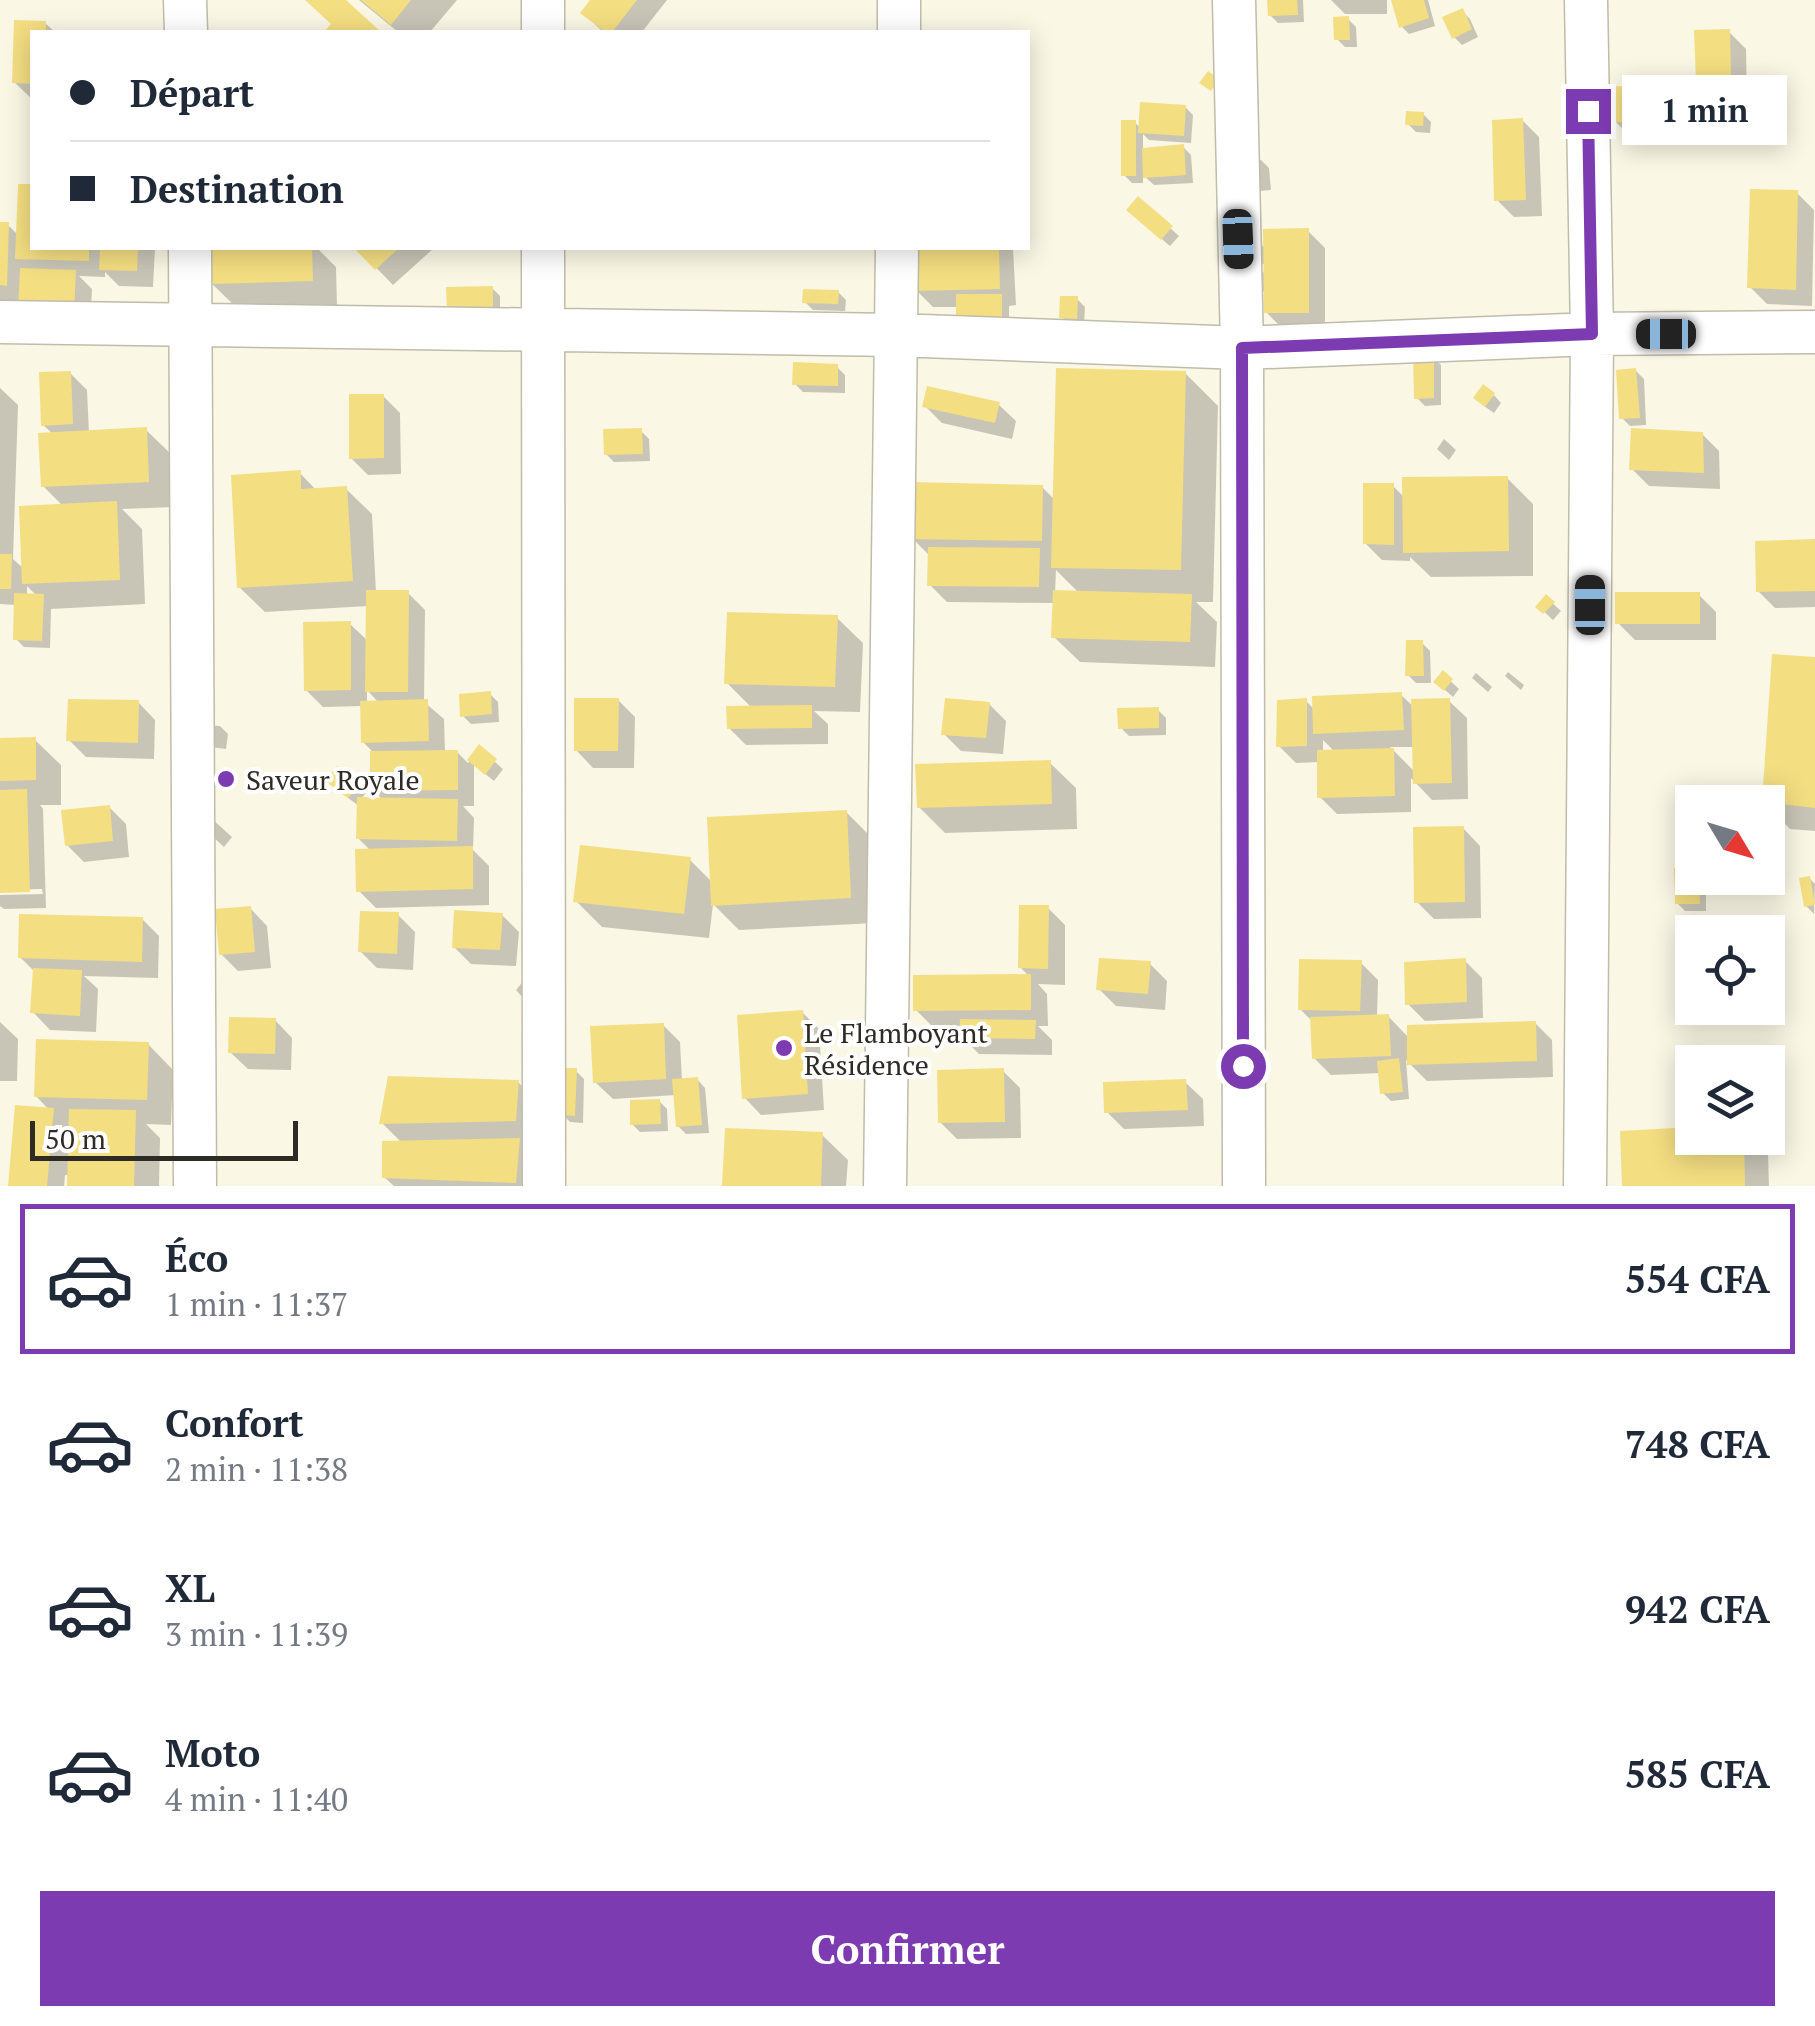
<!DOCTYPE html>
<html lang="fr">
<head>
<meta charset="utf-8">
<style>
	body { margin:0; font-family:"PT Serif",serif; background:#f2f2f3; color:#1f2937; height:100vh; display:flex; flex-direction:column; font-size:38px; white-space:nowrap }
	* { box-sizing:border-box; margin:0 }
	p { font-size:32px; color:#747a83 }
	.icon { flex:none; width:55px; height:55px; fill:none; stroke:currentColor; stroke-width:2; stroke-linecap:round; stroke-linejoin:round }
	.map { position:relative; height:1186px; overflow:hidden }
	.side { display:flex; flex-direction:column; background:#fff; flex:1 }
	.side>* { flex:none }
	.guide { position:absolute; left:30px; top:30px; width:1000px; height:220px; border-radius:0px; box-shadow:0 5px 25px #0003; display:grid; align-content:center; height:220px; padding:0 40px; background:#fff }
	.needle { width:65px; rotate:128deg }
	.controls { position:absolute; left:1675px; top:785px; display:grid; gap:20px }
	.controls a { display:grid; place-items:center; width:110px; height:110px; border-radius:0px; background:#fff; box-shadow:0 5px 25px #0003; font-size:50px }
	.scale { position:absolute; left:30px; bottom:25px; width:268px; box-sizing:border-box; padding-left:10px; border:5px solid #2d2b24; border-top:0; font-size:28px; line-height:35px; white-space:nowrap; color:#2d2b24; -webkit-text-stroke:8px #fff; paint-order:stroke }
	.end { position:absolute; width:45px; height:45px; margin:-22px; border:12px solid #7c3bb0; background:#fff; box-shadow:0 0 0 5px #fff }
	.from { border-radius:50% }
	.bubble { position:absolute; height:70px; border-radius:0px; background:#fff; box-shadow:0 5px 25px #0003; font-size:32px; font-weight:600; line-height:70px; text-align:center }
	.car { position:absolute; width:30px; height:60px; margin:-30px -15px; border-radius:12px; box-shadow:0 0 8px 2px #0007; background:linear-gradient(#222 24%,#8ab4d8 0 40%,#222 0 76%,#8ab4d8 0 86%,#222 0) }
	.guide b { display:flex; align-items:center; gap:35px; height:95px; font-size:38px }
	.guide b+b { border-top:2px solid #e0e1e3 }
	.guide i { width:25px; height:25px; background:#1f2937 }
	ul { padding:18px 0 0; list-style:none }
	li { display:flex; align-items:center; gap:30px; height:150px; margin:0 20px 15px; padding:0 20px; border:5px solid transparent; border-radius:0px }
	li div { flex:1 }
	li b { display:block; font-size:38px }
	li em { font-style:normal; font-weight:600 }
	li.on { border-color:#7c3bb0 }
	li>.icon { width:90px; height:90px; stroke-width:1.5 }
	.cta { display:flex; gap:20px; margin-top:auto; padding:20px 40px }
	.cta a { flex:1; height:115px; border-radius:0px; background:#7c3bb0; color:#fff; font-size:40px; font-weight:600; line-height:115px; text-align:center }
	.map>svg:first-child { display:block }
	.shadow { fill:#0003; fill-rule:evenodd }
	.building { fill:#f4de82 }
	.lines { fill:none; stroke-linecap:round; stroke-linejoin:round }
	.street-casing { stroke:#bfbcaa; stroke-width:45 }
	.street { stroke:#fff; stroke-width:42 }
	.route { stroke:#7c3bb0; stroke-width:12 }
	.poi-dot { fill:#7c3bb0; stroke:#fff; stroke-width:4 }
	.labels { text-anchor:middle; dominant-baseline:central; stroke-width:8; stroke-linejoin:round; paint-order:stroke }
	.poi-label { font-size:28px; fill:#2d2b24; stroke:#fff; text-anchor:start }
</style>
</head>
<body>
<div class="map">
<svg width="1815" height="1186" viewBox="0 0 1815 1186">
	<rect width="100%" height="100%" fill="#fbf7e5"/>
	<path class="shadow" d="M359,0H457L430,32H398Z
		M593,0H667L642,32H603L583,13Z
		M1269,0H1303L1304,22L1278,23L1270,15Z
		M1331,0H1387V14H1345Z
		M1394,0H1428L1435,26L1409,34L1401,26Z
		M1462,11L1470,19L1478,37L1462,45L1454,37Z
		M1348,19L1356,27L1357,47H1345L1337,39Z
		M16,22L45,23L55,32H32V99L14,82Z
		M1729,32L1746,49L1747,97L1715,98L1698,81Z
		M1692,90L1710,108L1709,140L1632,139L1615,121Z
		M1185,107L1193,115L1191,143L1149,140L1143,134V150L1183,147L1191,155L1193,183L1154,185L1143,175V183H1132L1124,175L1135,123L1141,128Z
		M1423,114L1431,122L1430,133L1416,132L1408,124Z
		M1522,120L1539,137L1542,216L1514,217L1497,200Z
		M1261,160L1269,168L1271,190L1260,191L1252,183L1251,161Z
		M20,186L32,187V248H155L153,287L119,286L105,272V277L79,276L92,289L90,327L0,301V225H8L18,235Z
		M1797,193L1814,210L1812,306L1767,304L1750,287Z
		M1138,199L1179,236L1170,246L1137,218Z
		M1265,231H1308L1325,248V329H1283L1266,312V293L1254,285L1253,264L1243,256L1244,236L1253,237L1266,249ZM1256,264H1266V275L1261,270Z
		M211,248H317L336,267L337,306L237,308L211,283Z
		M357,248H434L393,285Z
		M915,248H1013L1016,305L1009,306V326L958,307H933L916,290Z
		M492,288L500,296V316L457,318Z
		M838,292L846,300L845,311L813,310L805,302Z
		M1077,299L1085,307L1084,326L1070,325L1062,317Z
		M1433,357L1441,365V405L1425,406L1417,398Z
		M837,367L845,375V393L803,392L795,384Z
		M1636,371L1644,379L1646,425L1630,426L1622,418Z
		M70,373L87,390L89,433L146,430L172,455L174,507L122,509L142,529L145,604L51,609L50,648L24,647L16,639V605L0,604V388L18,405L13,559L24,569L63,506L43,486L53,434L43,425ZM27,586L38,597L27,596Z
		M1185,373L1218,406L1213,602H1196L1217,622L1215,667L1080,662L1054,637L1055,603L947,602L930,585V556L912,538L1042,487L1055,500ZM1056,570L1080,594L1055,593Z
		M1494,395L1501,403L1494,413L1484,406Z
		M383,396L400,413L401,474L368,475L351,458Z
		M998,404L1016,421L1012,439L942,423L925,406Z
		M641,431L649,439L650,461L614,462L606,454Z
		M1702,434L1719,451L1720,489L1649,486L1632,469Z
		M1444,439L1456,450L1449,460L1437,449Z
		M300,473L317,491L346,489L372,514L376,593H408L425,610L424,702L444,719L445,752H457L468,763L479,748L503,769L494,781L474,765V806H463L474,818L473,850L489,866V905L376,908L359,891L371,851L358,838L359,806L336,789L358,785L366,793L360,800H383L373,790L372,751L363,742V706L323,707L306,690L350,624L368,641V606L265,612L239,587ZM367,690L379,703H367Z
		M1507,478L1533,504V576L1431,577L1410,557V561L1382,560L1365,543L1393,486L1404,497Z
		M1815,542V607L1775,608L1758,591Z
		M1699,595L1716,612V640H1635L1618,623Z
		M1547,598L1561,611L1553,620L1539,607Z
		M837,618L863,643L860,712L814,711L828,724V744L746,745L729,728L752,708L727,683Z
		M1422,643L1430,651L1431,683H1416L1408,675Z
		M1774,657L1815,660V831L1790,829L1764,802Z
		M1508,672L1524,685L1521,690L1505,676Z
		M1476,673L1492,687L1488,692L1472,678Z
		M1443,674L1459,689L1453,697L1436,682Z
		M490,694L498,702L499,722L471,724L463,716Z
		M1401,695L1414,707L1449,701L1467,718L1468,799L1432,800L1411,778V812L1337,814L1320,797L1319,762L1296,763L1279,746L1306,701L1315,710ZM1323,740L1335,752H1323ZM1390,747H1414L1415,772Z
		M618,700L635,717L634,768H593L576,750Z
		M138,702L155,720L154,759L86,757L69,740Z
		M989,704L1006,721L1003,754L961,751L944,734Z
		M1158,710L1166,718V735L1129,736L1121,728Z
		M202,725L220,726L228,734L226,749L209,747Z
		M0,740H35L61,765V805H40L43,809L46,908L4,909L0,906V895L43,894L42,889L0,890Z
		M1050,763L1076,788L1077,829L945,833L919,807Z
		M109,807L126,824L129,857L84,862L67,845Z
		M846,812L872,838L875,923L739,930L713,904L709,938L602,927L576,901L690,860L713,883Z
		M212,819L232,837L224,847L212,836Z
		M1463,828L1480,846L1481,918L1434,919L1417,902Z
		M1677,870H1692V878H1706V911H1685L1677,903Z
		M1810,879L1815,884L1814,914L1806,906Z
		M250,908L267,926L271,968L238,971L221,954Z
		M1048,908L1065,925V985L1038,984L1047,994L1048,1026H1038L1052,1040V1055L979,1054L962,1037V1026L933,1027L916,1010L1030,977L1020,967Z
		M398,915L415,932L413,970L377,968L360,951Z
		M502,915L519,932L516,966L471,964L454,947Z
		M142,919L159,936L158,978L84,976L98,989L96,1032L50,1030L33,1012L35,972L20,957Z
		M1465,961L1482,978L1483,1018L1425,1021L1408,1004Z
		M1361,963L1378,980L1377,1017L1388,1016L1409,1038L1535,1023L1552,1040L1553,1077L1427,1081L1406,1060L1409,1099L1391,1101L1383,1093L1381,1073L1331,1075L1314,1058L1313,1022L1300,1009Z
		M1150,964L1167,981L1165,1010L1116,1006L1099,989Z
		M524,980L523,998L516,990Z
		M802,1012L819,1029L824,1110L761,1115L744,1097Z
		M275,1020L292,1038L291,1070L248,1069L230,1052Z
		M0,1022L18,1039L17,1081H0Z
		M663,1025L680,1042L682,1081L697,1079L705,1088L709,1133L686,1134L678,1126L676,1095L613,1099L595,1082Z
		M148,1044L173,1070L171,1125L146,1124L160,1138L159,1186H69L70,1175H65L64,1186H10L50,1111L36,1096Z
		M576,1071L584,1079L583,1123L570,1122L562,1114Z
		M1003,1071L1020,1088L1021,1138L957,1139L940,1122Z
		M518,1082L543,1108L534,1186H394L384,1177L402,1143L382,1123Z
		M1185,1082L1203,1099L1204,1126L1124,1129L1107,1112Z
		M659,1101L667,1109L668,1131L640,1132L632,1124Z
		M1692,1130V1138H1752L1768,1153L1769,1186H1624L1622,1133Z
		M822,1135L848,1160L846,1186H725Z"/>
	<path class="building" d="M305,0H346L381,32H324L331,24Z
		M361,0H411L391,25Z
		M590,0H637L612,32H605L580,13Z
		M1267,0H1297L1298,15L1268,16Z
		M1391,0H1424L1429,18L1399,28Z
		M1463,8L1472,29L1452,39L1442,17Z
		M1349,16L1350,40H1334L1333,17Z
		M14,20L46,21V32H32V84L12,83Z
		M1730,29L1731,81L1696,82L1694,30Z
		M1208,71L1219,79L1211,91L1199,83Z
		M1613,86L1693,88V124L1612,122Z
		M1140,102L1186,105L1184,136L1138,133Z
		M1406,111L1424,112L1423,126L1405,125Z
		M1523,118L1526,200L1494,201L1492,120Z
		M1121,120H1136V176H1121Z
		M1184,144L1186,175L1143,178L1142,148Z
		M18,184H32V248H89V261L15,259Z
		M1750,189L1798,190L1796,290L1747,288Z
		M1138,196L1173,226L1161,240L1126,210Z
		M0,222H9L7,286L0,285Z
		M1309,228V313H1264L1263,229Z
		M100,248H138L137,271L99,270Z
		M208,248H312L313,281L209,284Z
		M354,248H399L375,270Z
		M912,248H999L1000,289L913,291Z
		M20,268L76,270L74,311L18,310Z
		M493,286V309L447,311L446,287Z
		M803,289L839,290L838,304L802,303Z
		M956,294H1002V319L956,320Z
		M1060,296H1078L1077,319L1059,318Z
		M1434,354V398L1414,399L1413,355Z
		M793,362L838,364V386L792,385Z
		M1056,368L1186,371L1181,570L1051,568Z
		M1636,368L1640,418L1619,419L1616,370Z
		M71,371L73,424L41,426L39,372Z
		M1483,384L1495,393L1485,407L1473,398Z
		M927,386L1000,402L995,423L922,407Z
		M349,394H384V458L349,459Z
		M147,427L149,482L41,487L38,433Z
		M642,428L643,454L604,455L603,429Z
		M1631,428L1703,432L1704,473L1629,470Z
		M301,470V489L347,486L353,581L237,588L231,475Z
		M1508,476L1509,551L1403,553L1402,477Z
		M911,482L1043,485L1042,541L909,539Z
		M1363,483H1394V545L1363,544Z
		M117,501L120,580L22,584L19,506Z
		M1815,539V591L1756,592L1755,541Z
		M928,547L1040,548L1039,587L927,586Z
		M0,554H12L11,589H0Z
		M366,590H409L408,692H365Z
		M1053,590L1192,594L1190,642L1051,638Z
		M1615,592H1700V624H1615Z
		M14,593L44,594L42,641L13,640Z
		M1546,594L1555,602L1543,614L1535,607Z
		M727,612L838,615L835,687L724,684Z
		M351,621V690L304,691L303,622Z
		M1406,640H1423L1424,676H1405Z
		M1772,654L1815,657V808L1762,802Z
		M1443,670L1453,679L1444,691L1433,682Z
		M491,691L492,714L460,717L459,694Z
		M1402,692L1404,730L1313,734L1312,696Z
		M574,698H619L618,751H574Z
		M945,698L990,702L986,738L941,735Z
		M1307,698V746L1276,747L1277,700Z
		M1450,698L1452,783L1413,784L1411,699Z
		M68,699L139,700L138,743L66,741Z
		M428,699L429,741L361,743L360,701Z
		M812,705V728L727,729L726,706Z
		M1159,707V728L1118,729L1117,708Z
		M36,737V780L0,781V738Z
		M479,744L497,759L485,775L467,760Z
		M1394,748L1395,796L1317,798V750Z
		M458,750V790L370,791V751Z
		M1051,760L1052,804L917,808L915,764Z
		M337,766L360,783L348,798L325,781Z
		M27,789L30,892L0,893V790Z
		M357,797L458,799L457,841L356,839Z
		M110,805L113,841L65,846L61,810Z
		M847,810L851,898L711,906L707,817Z
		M1464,826L1465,902L1414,903L1413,827Z
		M580,845L691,857L684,914L573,902Z
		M473,846V889L356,892L355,849Z
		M1692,867V878H1699L1700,904H1675L1674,868Z
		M1810,876L1815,905L1804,907L1799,878Z
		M1019,905H1049L1048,969L1018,968Z
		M251,906L255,952L219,955L215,909Z
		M454,910L503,913L500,950L452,948Z
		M360,911L399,912L397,954L358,952Z
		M19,914L143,917L142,962L18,958Z
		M1099,958L1151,961L1148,994L1096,990Z
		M1466,958L1467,1002L1405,1005L1404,962Z
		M1299,959L1362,960L1360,1011L1298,1010Z
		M33,968L82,970L80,1016L30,1013Z
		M1031,974V1010L913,1011V975Z
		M803,1010L808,1094L742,1099L737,1015Z
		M1389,1014L1391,1056L1312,1059L1310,1017Z
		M229,1017L276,1018L275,1054L228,1053Z
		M960,1019L1036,1020L1035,1039L959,1038Z
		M1536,1021L1537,1061L1407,1065V1025Z
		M664,1023L666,1079L593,1083L590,1026Z
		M36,1039L149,1042L147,1100L34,1097Z
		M1399,1058L1403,1092L1380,1094L1377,1061Z
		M561,1068H577L575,1116L559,1115Z
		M1004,1068L1005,1122L938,1123L937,1070Z
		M388,1076L519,1080L516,1121L379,1124Z
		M698,1077L702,1125L676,1127L672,1079Z
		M1186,1079L1188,1110L1104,1113L1103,1082Z
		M660,1099L661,1124L630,1125V1100Z
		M15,1105L54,1108L47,1186H8Z
		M69,1109L136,1110L134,1186H67Z
		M1692,1127V1138H1744L1745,1186H1622L1620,1131Z
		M725,1128L823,1132L821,1186H722Z
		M520,1138L516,1183L382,1178V1141Z"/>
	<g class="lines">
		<defs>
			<path id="street" d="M185,0L186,32
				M1234,0L1242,348L1244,1186
				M543,32V0
				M899,32V0
				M190,248L195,1186
				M543,248L544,1186
				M0,322L896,335L1242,348L1592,334L1815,332
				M885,1186L897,248
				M1585,1186L1592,334L1586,0"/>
		</defs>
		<use href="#street" class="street-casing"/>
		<use href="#street" class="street"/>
	</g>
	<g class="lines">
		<path class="route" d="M1243,1066L1242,348L1592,334L1588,111"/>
	</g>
	<g class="poi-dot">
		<circle cx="226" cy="779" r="10"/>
		<circle cx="784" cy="1048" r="10"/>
	</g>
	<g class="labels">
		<g class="poi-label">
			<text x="246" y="779">Saveur Royale</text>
			<text x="804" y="1032">Le Flamboyant<tspan x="804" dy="32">Résidence</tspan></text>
		</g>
	</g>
</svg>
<div class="controls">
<a><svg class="needle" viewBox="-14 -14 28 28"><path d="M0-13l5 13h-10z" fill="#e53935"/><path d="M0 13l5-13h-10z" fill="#747a83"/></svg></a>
<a><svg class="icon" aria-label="locate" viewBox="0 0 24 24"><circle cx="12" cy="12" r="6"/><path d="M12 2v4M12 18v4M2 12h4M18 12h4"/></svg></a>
<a><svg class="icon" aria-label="layers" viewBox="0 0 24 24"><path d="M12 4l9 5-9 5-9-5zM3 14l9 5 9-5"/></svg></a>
</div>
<div class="scale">50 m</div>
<i class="end from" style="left:1243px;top:1066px"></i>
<i class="end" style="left:1588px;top:111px"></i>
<div class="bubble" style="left:1622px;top:75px;width:165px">1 min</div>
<i class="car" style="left:1238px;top:239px;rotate:178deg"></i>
<i class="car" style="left:1666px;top:334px;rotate:270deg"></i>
<i class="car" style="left:1590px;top:605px;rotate:0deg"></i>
<div class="guide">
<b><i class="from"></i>Départ</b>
<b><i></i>Destination</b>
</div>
</div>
<section class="side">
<ul>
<li class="on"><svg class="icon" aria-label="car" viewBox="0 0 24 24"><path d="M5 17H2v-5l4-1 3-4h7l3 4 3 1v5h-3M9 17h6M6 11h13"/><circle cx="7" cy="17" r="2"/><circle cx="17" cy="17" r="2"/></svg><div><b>Éco</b><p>1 min · 11:37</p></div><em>554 CFA</em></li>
<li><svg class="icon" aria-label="car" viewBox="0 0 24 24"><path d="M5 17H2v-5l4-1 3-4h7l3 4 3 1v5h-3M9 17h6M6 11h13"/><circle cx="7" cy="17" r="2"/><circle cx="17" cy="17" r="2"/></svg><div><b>Confort</b><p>2 min · 11:38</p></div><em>748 CFA</em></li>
<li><svg class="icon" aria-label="car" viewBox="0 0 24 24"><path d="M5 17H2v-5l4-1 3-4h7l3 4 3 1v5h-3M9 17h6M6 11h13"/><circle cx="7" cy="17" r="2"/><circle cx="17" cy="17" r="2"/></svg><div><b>XL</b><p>3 min · 11:39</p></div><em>942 CFA</em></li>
<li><svg class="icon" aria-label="car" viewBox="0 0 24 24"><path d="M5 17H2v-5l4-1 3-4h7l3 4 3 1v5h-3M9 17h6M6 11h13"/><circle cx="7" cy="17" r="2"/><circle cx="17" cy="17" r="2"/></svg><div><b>Moto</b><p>4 min · 11:40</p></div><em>585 CFA</em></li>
</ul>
<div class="cta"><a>Confirmer</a></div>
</section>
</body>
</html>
